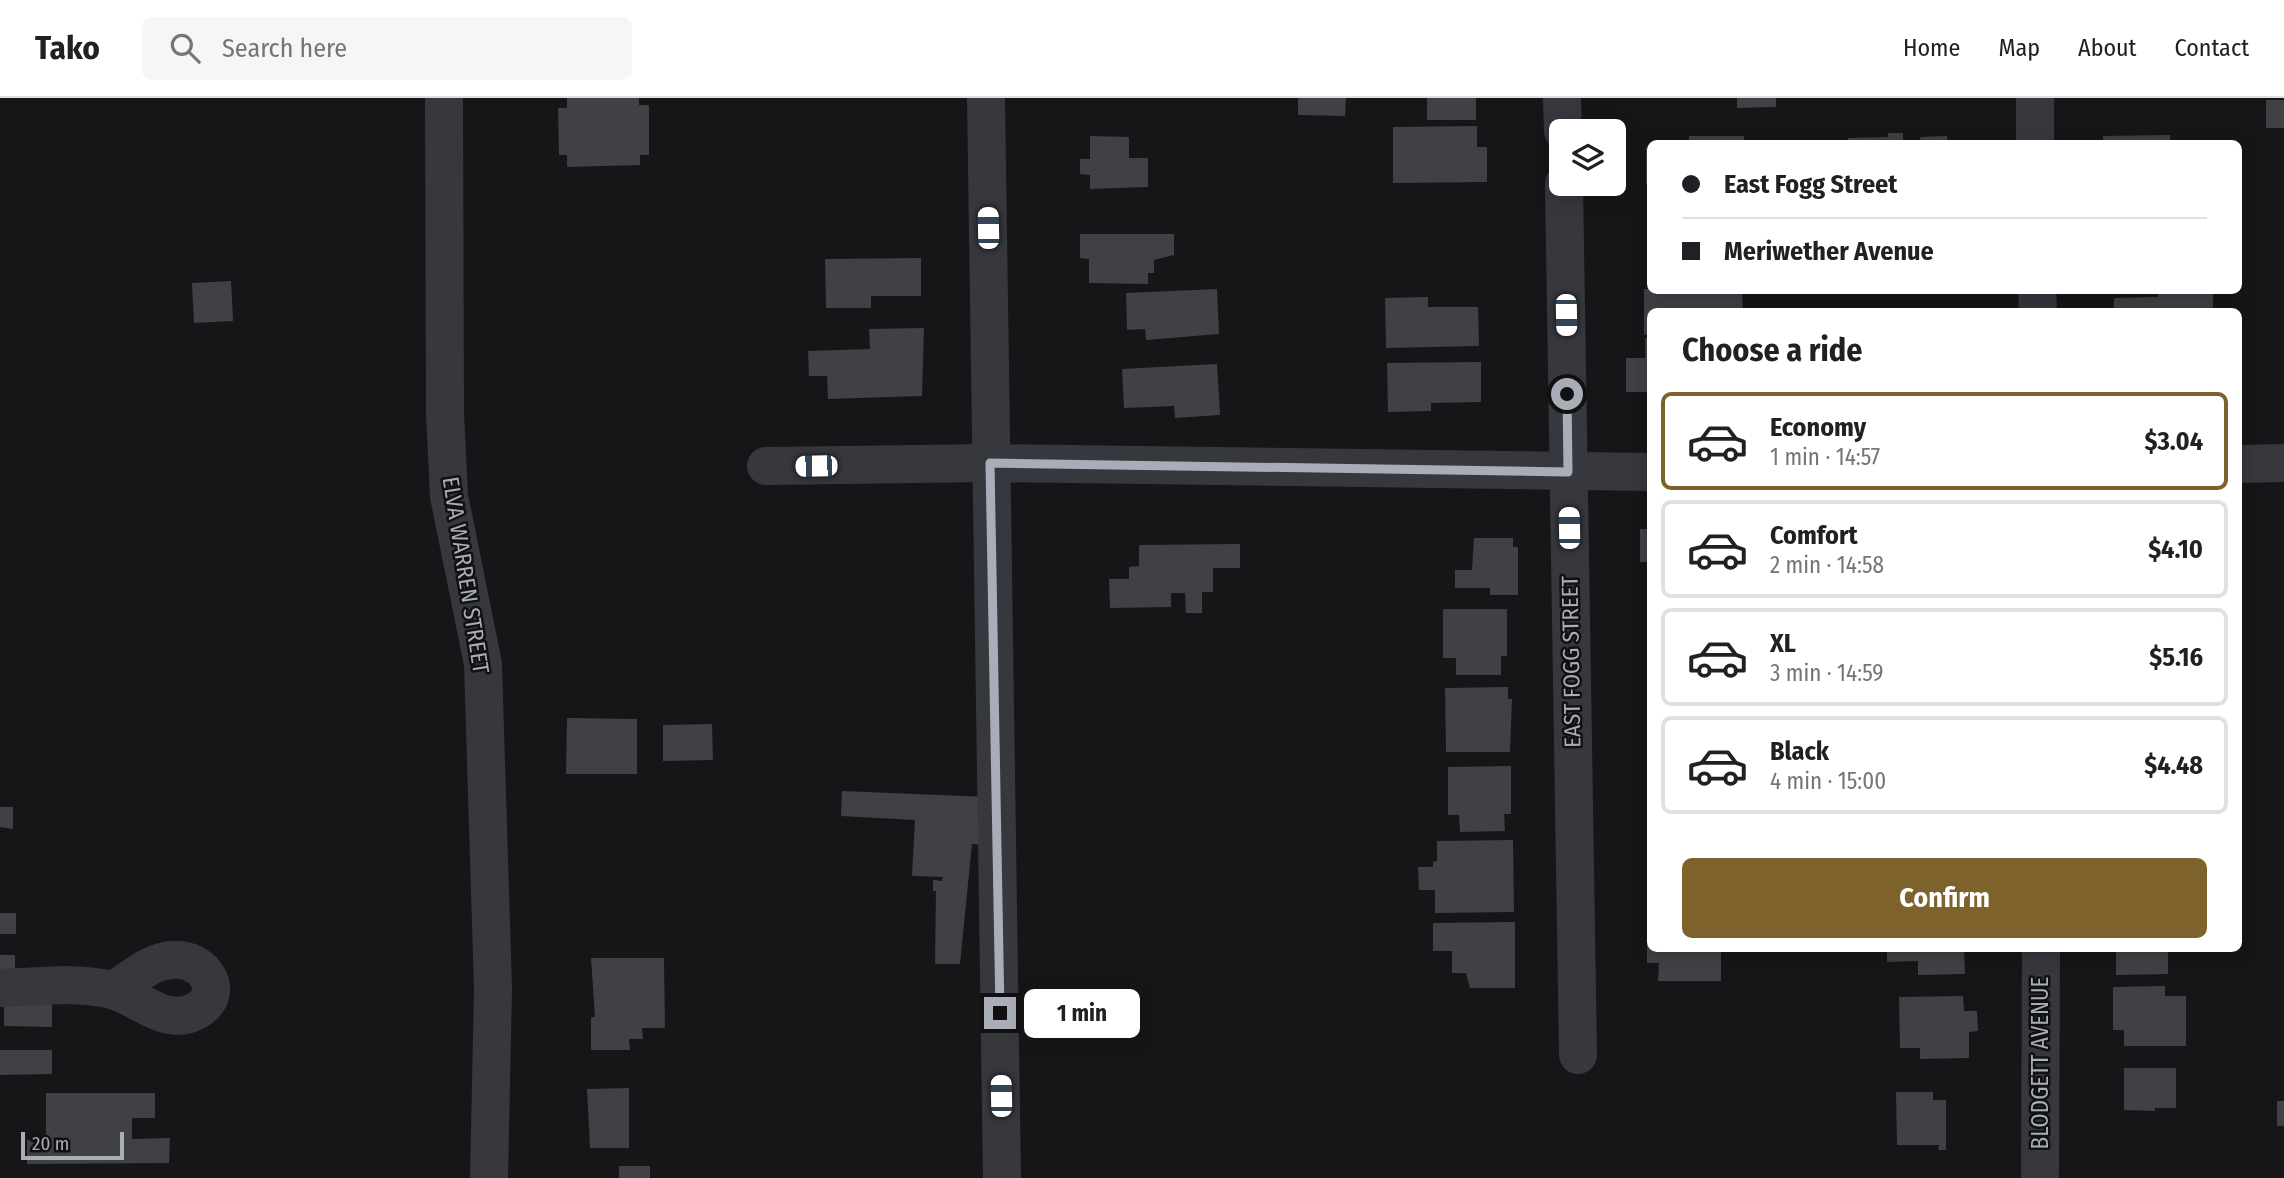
<!DOCTYPE html>
<html lang="en">
<head>
<meta charset="utf-8">
<style>
	body { margin:0; font-family:"Fira Sans Condensed",sans-serif; background:#f6f6f6; color:#202124; height:100vh; display:flex; flex-direction:column; font-size:26px; white-space:nowrap }
	* { box-sizing:border-box; margin:0 }
	p { font-size:23px; color:#757577 }
	.icon { flex:none; width:38px; height:38px; fill:none; stroke:currentColor; stroke-width:2; stroke-linecap:round; stroke-linejoin:round }
	.map { position:relative; flex:1; overflow:hidden }
	.sheet { position:absolute; left:1647px; top:210px; width:595px; height:644px; display:flex; flex-direction:column; background:#fff; border-radius:10px; box-shadow:0 4px 18px #0003 }
	.sheet>* { flex:none }
	.banner { position:absolute; left:1647px; top:42px; width:595px; height:154px; border-radius:10px; box-shadow:0 4px 18px #0003; display:grid; align-content:center; height:154px; padding:0 35px; background:#fff }
	.fabs { position:absolute; left:1549px; top:21px; display:grid; gap:14px }
	.fabs a { display:grid; place-items:center; width:77px; height:77px; border-radius:10px; background:#fff; box-shadow:0 4px 18px #0003; font-size:35px }
	.scale { position:absolute; left:21px; bottom:18px; width:103px; box-sizing:border-box; padding-left:7px; border:4px solid #a8adb8; border-top:0; font-size:19px; line-height:24px; white-space:nowrap; color:#a8adb8; -webkit-text-stroke:5px #111113; paint-order:stroke }
	.end { position:absolute; width:32px; height:32px; margin:-16px; border:9px solid #a8adb8; background:#111; box-shadow:0 0 0 4px #111 }
	.from { border-radius:50% }
	.bubble { position:absolute; height:49px; border-radius:10px; background:#fff; box-shadow:0 4px 18px #0003; font-size:23px; font-weight:700; line-height:49px; text-align:center }
	.car { position:absolute; width:21px; height:42px; margin:-21px -10px; border-radius:9px; box-shadow:0 0 5px 2px #0007; background:linear-gradient(#fff 24%,#345 0 40%,#fff 0 76%,#345 0 86%,#fff 0) }
	.banner b { display:flex; align-items:center; gap:24px; height:66px; font-size:26px }
	.banner b+b { border-top:2px solid #e0e0e0 }
	.banner i { width:18px; height:18px; background:#202124 }
	ul { padding:0; list-style:none }
	li { display:flex; align-items:center; gap:21px; height:98px; margin:0 14px 10px; padding:0 21px; border:4px solid #e0e0e0; border-radius:10px }
	li div { flex:1 }
	li b { display:block; font-size:26px }
	li em { font-style:normal; font-weight:700 }
	li.current { border-color:#7e622b }
	li>.icon { width:63px; height:63px; stroke-width:1.5 }
	h2 { padding:0 35px; font-size:32px; line-height:84px }
	.action { display:flex; gap:14px; margin-top:auto; padding:14px 35px }
	.action a { flex:1; height:80px; border-radius:10px; background:#7e622b; color:#fff; font-size:28px; font-weight:700; line-height:80px; text-align:center }
	header { display:flex; align-items:center; gap:42px; box-sizing:border-box; height:98px; padding:0 35px; background:#fff; border-bottom:2px solid #e0e0e0 }
	header strong { font-size:33px }
	nav { display:flex; gap:38px; margin-inline-start:auto; font-size:24px }
	.search { width:490px; height:63px; background:#f6f6f6; display:flex; align-items:center; gap:18px; box-sizing:border-box; padding:0 24px; border-radius:10px; color:#757577; font-size:26px }
	.map>svg:first-child { display:block }
	.building { fill:#404145 }
	.lines { fill:none; stroke-linecap:round; stroke-linejoin:round }
	.minor { stroke:#37383d; stroke-width:38 }
	.route { stroke:#a8adb8; stroke-width:9 }
	.labels { text-anchor:middle; dominant-baseline:central; stroke-width:5; stroke-linejoin:round; paint-order:stroke }
	.street-label { font-size:23px; fill:#a8adb8; stroke:#111113 }
</style>
</head>
<body>
<header>
<strong>Tako</strong>
<div class="search"><svg class="icon" aria-label="search" viewBox="0 0 24 24"><circle cx="10" cy="10" r="6"/><path d="M15 15l6 6"/></svg>Search here</div>
<nav><a>Home</a><a>Map</a><a>About</a><a>Contact</a></nav>
</header>
<div class="map">
<svg width="2284" height="1080" viewBox="0 0 2284 1080">
	<rect width="100%" height="100%" fill="#161618"/>
	<path class="building" d="M567,0H639V7H649V57H640V67L567,69V57H559L558,10H567Z
		M1298,0H1346L1345,18L1298,17Z
		M1427,0H1476V22H1427Z
		M1737,0H1776V9L1737,10Z
		M2266,2H2284V30H2266Z
		M1477,28V49H1487V84L1393,85V29Z
		M1888,35H1903V46H1848V40L1888,39Z
		M2170,37V46H2103V38Z
		M1090,38L1129,39V60H1148V89L1090,91V77L1080,76V61H1090Z
		M1689,38H1744V46H1689Z
		M1947,38V46H1921L1920,39Z
		M1646,49H1650V86H1646Z
		M1080,136H1174V157L1154,162V175H1148V186L1089,185V161L1080,160Z
		M921,160V198H871V210H826L825,161Z
		M231,183L233,223L194,225L192,185Z
		M1217,191L1219,236L1146,242L1145,231L1127,232L1126,195Z
		M1644,191L1742,192L1743,214H1650V236L1644,237Z
		M2158,192H2213V214H2114V200L2158,199Z
		M1428,199V209H1478L1479,248L1386,250L1385,200Z
		M924,230L922,298L828,301L827,278H809L808,253L870,251L869,231Z
		M1645,240H1650V311H1647V294H1626V260H1645Z
		M1481,264V304L1431,305V313L1388,314L1387,265Z
		M1217,266L1220,317L1175,320L1174,308L1124,310L1122,271Z
		M1640,431H1650V464H1640Z
		M1474,440H1513V449H1518V497H1490V490H1455V472H1472Z
		M1240,446V470H1213V494H1202V515H1186L1185,495H1171V509L1110,510L1109,481H1129V469L1139,468V447Z
		M1443,511H1507V558H1501V577H1456V560H1443Z
		M1508,589V601H1512L1510,654H1446L1445,590Z
		M567,620L637,621V676H566Z
		M712,626L713,662L663,663V627Z
		M1511,668V716H1504L1505,733L1460,734L1459,717H1448V669Z
		M842,693L987,699L985,747L972,746L960,866H935L936,793H933V782L942,783L943,779L912,778L915,722L841,718Z
		M0,709H13V731L0,729Z
		M1513,742L1514,814L1435,815V792H1419L1418,769H1433V764L1437,763V743Z
		M0,815H16V836H0Z
		M1647,822H1650V850H1721V883H1658L1659,865H1647Z
		M1515,824V890H1470L1466,875H1452V853H1433V825Z
		M1887,850H1964L1965,876L1918,877V863L1887,864Z
		M2116,850H2168V876L2116,877Z
		M0,857H15V880H0Z
		M591,860H664L665,930H642L643,941H629L630,952H591V919H595Z
		M2165,888V898H2186V948H2124V932H2113V889Z
		M1963,898L1964,913H1977L1978,933L1969,934V960L1920,961V950H1900L1899,899Z
		M4,902H52V929L4,928Z
		M0,952H52V976L0,977Z
		M2124,970H2176V1010H2155V1013L2124,1012Z
		M629,990V1050H590L587,991Z
		M1896,994H1933V1002H1946V1052H1938L1939,1047H1897Z
		M46,995H155V1020H132V1041L170,1040L169,1065L27,1066V1042L46,1043Z
		M2277,1003H2284V1028H2277Z
		M619,1068H650V1080H619Z"/>
	<g class="lines">
		<path class="minor" d="M444,0L445,315L449,398L483,566L493,890L489,1080
			M986,0L1002,1080
			M1562,0L1563,33
			M2035,0V46
			M1564,86L1578,957
			M2037,192L2038,214
			M2238,366L2284,365
			M766,368L990,365L1650,374
			M0,890C36,889 76,883 112,892C138,898 166,930 196,913C230,894 201,854 165,863C146,867 130,882 114,892
			M2040,1080L2041,850"/>
	</g>
	<g class="lines">
		<path class="route" d="M1000,915L990,365L1568,374L1567,296"/>
	</g>
	<g class="labels">
		<g class="street-label">
			<text transform="translate(466 477) rotate(81)">ELVA WARREN STREET</text>
			<text transform="translate(1571 564) rotate(-91)">EAST FOGG STREET</text>
			<text transform="translate(2040 965) rotate(-90)">BLODGETT AVENUE</text>
		</g>
	</g>
</svg>
<div class="fabs">
<a><svg class="icon" aria-label="layers" viewBox="0 0 24 24"><path d="M12 4l9 5-9 5-9-5zM3 14l9 5 9-5"/></svg></a>
</div>
<div class="scale">20 m</div>
<i class="end from" style="left:1567px;top:296px"></i>
<i class="end" style="left:1000px;top:915px"></i>
<div class="bubble" style="left:1024px;top:891px;width:116px">1 min</div>
<i class="car" style="left:988px;top:130px;rotate:359deg"></i>
<i class="car" style="left:1566px;top:217px;rotate:179deg"></i>
<i class="car" style="left:816px;top:368px;rotate:269deg"></i>
<i class="car" style="left:1569px;top:430px;rotate:359deg"></i>
<i class="car" style="left:1001px;top:998px;rotate:359deg"></i>
<div class="banner">
<b><i class="from"></i>East Fogg Street</b>
<b><i></i>Meriwether Avenue</b>
</div>
<section class="sheet">
<h2>Choose a ride</h2>
<ul>
<li class="current"><svg class="icon" aria-label="car" viewBox="0 0 24 24"><path d="M5 17H2v-5l4-1 3-4h7l3 4 3 1v5h-3M9 17h6M6 11h13"/><circle cx="7" cy="17" r="2"/><circle cx="17" cy="17" r="2"/></svg><div><b>Economy</b><p>1 min · 14:57</p></div><em>$3.04</em></li>
<li><svg class="icon" aria-label="car" viewBox="0 0 24 24"><path d="M5 17H2v-5l4-1 3-4h7l3 4 3 1v5h-3M9 17h6M6 11h13"/><circle cx="7" cy="17" r="2"/><circle cx="17" cy="17" r="2"/></svg><div><b>Comfort</b><p>2 min · 14:58</p></div><em>$4.10</em></li>
<li><svg class="icon" aria-label="car" viewBox="0 0 24 24"><path d="M5 17H2v-5l4-1 3-4h7l3 4 3 1v5h-3M9 17h6M6 11h13"/><circle cx="7" cy="17" r="2"/><circle cx="17" cy="17" r="2"/></svg><div><b>XL</b><p>3 min · 14:59</p></div><em>$5.16</em></li>
<li><svg class="icon" aria-label="car" viewBox="0 0 24 24"><path d="M5 17H2v-5l4-1 3-4h7l3 4 3 1v5h-3M9 17h6M6 11h13"/><circle cx="7" cy="17" r="2"/><circle cx="17" cy="17" r="2"/></svg><div><b>Black</b><p>4 min · 15:00</p></div><em>$4.48</em></li>
</ul>
<div class="action"><a>Confirm</a></div>
</section>
</div>
</body>
</html>
